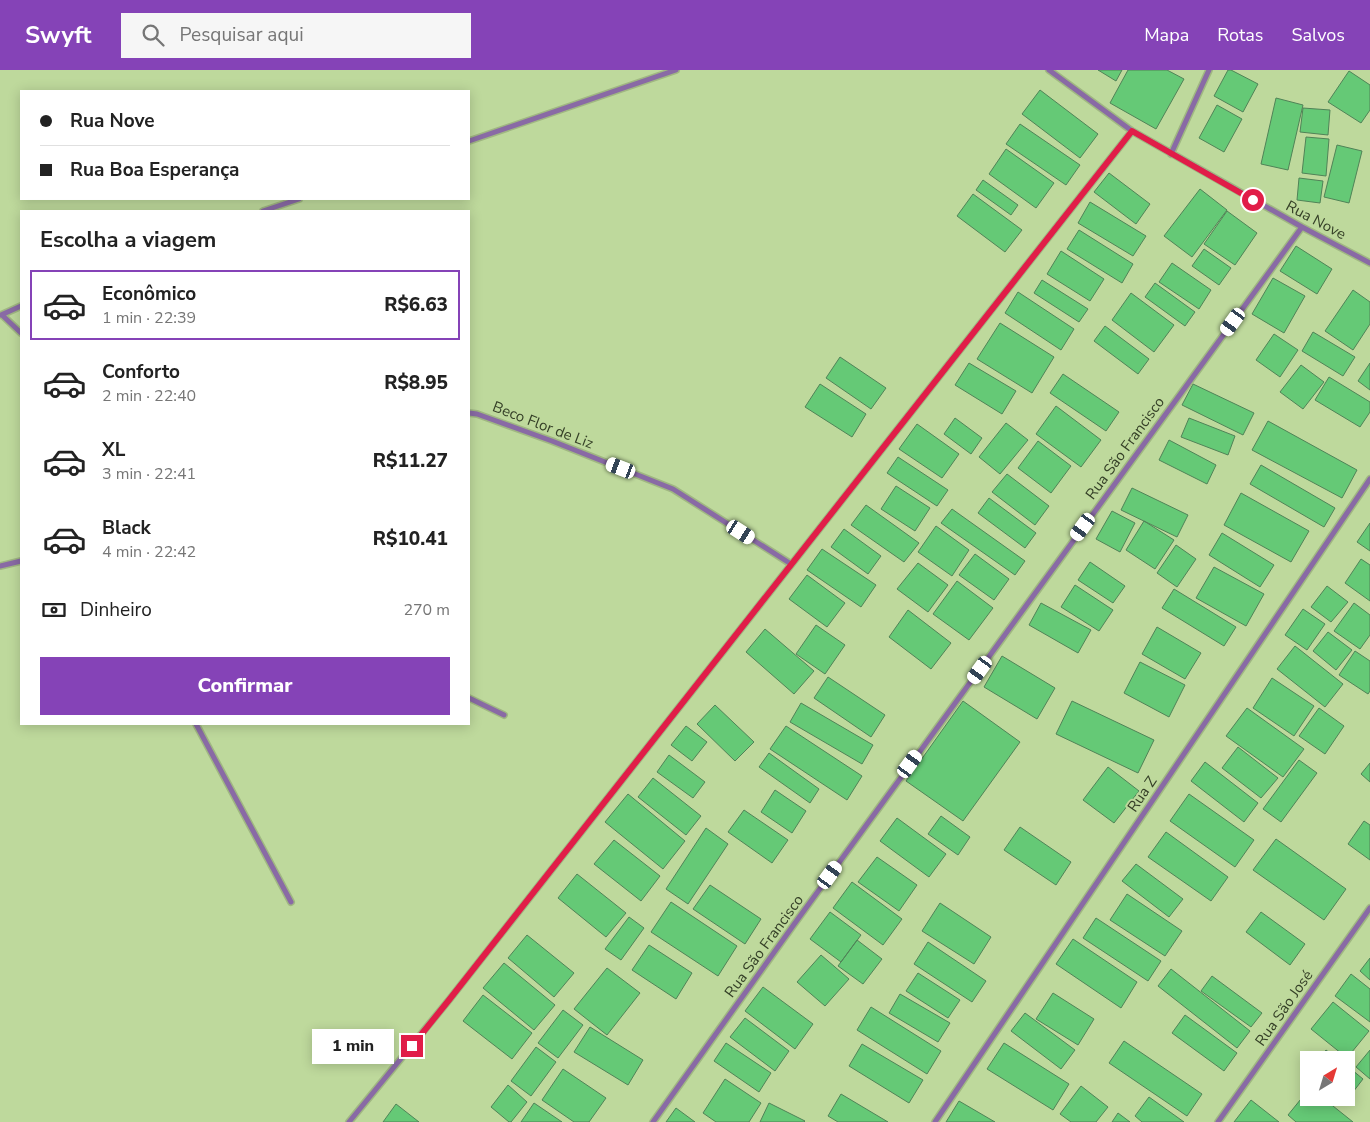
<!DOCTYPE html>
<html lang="pt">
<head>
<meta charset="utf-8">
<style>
	body { margin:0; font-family:"Nunito Sans",sans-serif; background:#f6f6f6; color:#222; height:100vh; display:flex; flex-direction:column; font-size:19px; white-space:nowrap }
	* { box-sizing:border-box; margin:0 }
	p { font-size:16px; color:#767676 }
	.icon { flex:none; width:28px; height:28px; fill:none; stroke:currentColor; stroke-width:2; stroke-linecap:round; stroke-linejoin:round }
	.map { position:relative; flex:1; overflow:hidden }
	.details { position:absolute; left:20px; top:140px; width:450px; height:515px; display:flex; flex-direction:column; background:#fff; border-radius:0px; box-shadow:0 2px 12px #0003 }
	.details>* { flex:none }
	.guide { position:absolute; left:20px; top:20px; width:450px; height:110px; border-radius:0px; box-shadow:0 2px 12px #0003; display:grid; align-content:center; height:110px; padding:0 20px; background:#fff }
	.needle { width:32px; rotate:38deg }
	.fabs { position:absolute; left:1300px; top:981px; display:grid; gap:10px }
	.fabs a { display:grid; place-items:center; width:55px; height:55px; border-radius:0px; background:#fff; box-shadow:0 2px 12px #0003; font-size:25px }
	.end { position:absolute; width:22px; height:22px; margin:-11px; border:6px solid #e11d48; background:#fff; box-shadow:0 0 0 2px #fff }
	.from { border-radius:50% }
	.bubble { position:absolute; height:35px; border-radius:0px; background:#fff; box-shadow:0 2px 12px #0003; font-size:16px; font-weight:800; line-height:35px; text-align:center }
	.car { position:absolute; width:15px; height:30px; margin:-15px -8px; border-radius:6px; box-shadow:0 0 4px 1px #0007; background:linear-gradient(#fff 24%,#345 0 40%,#fff 0 76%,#345 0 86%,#fff 0) }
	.guide b { display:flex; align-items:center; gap:18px; height:48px; font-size:19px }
	.guide b+b { border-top:1px solid #e0e0e0 }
	.guide i { width:12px; height:12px; background:#222 }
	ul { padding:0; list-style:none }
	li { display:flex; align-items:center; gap:15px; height:70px; margin:0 10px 8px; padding:0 10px; border:2px solid transparent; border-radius:0px }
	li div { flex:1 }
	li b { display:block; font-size:19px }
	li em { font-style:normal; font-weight:800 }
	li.selected { border-color:#8543b7 }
	li>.icon { width:45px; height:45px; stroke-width:1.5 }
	h2 { padding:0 20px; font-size:22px; line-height:60px }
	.pay { display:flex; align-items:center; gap:12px; height:55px; padding:0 20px; font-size:19px }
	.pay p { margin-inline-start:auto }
	.button { display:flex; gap:10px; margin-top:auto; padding:10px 20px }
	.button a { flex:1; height:58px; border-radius:0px; background:#8543b7; color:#fff; font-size:20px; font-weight:800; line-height:58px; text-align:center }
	header { display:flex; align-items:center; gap:30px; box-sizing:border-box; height:70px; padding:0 25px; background:#8543b7; color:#fff }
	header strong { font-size:24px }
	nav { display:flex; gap:28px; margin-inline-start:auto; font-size:18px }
	.search { width:350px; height:45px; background:#f6f6f6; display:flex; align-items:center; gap:12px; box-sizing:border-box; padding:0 18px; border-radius:0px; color:#767676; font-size:19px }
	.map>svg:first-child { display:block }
	.building { fill:#65c976; stroke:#508357 }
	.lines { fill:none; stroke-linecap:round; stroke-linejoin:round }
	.minor-casing { stroke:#a0b782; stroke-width:8 }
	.minor { stroke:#896aa5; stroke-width:5 }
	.route { stroke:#e11d48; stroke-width:6 }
	.labels { text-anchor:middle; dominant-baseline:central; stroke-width:4; stroke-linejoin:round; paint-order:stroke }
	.street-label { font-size:15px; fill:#354027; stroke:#bed99c }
</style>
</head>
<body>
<header>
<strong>Swyft</strong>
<div class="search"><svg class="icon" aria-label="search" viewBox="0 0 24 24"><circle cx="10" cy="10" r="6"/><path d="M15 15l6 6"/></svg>Pesquisar aqui</div>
<nav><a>Mapa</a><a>Rotas</a><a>Salvos</a></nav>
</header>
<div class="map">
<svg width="1370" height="1052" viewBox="0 0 1370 1052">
	<rect width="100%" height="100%" fill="#bed99c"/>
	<path class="building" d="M1098,0H1122L1116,11Z
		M1128,0H1167L1184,9L1156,59L1110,33Z
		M1228,0H1231L1258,14L1243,42L1214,26Z
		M1349,1L1370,15V40L1361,53L1328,32Z
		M1040,20L1098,64L1080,88L1022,44Z
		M1276,28L1303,35L1288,100L1261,94Z
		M1217,35L1242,49L1224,82L1199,68Z
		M1303,38L1330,40L1328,65L1300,62Z
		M1020,54L1080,95L1066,115L1006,74Z
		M1306,67L1329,69L1326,106L1302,103Z
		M1337,75L1362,81L1349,133L1324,127Z
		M1006,79L1054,113L1036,138L989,104Z
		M1109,103L1150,134L1136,154L1094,122Z
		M1299,108L1323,111L1320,133L1297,130Z
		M983,110L1018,135L1011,145L976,120Z
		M1200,119L1227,140L1192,187L1164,166Z
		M973,124L1022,160L1005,182L957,146Z
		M1090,132L1146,166L1133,186L1078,153Z
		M1227,141L1257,163L1235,195L1204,174Z
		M1079,160L1133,194L1122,213L1067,179Z
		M1296,176L1332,199L1317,224L1280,201Z
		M1204,179L1231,198L1219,215L1192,196Z
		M1061,181L1104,209L1090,231L1047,204Z
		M1172,193L1211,220L1199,239L1159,212Z
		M1273,208L1305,226L1284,263L1252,244Z
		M1042,210L1088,239L1079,252L1034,223Z
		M1155,213L1195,242L1185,256L1145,227Z
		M1353,220L1370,232V254L1353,280L1325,261Z
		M1018,222L1074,259L1061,280L1005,243Z
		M1131,223L1174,255L1154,282L1112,250Z
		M1000,253L1054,287L1032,323L977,289Z
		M1105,256L1149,289L1138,304L1094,271Z
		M1313,262L1355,287L1343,306L1302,281Z
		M1274,264L1298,280L1280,307L1256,290Z
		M840,287L886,318L871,339L826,308Z
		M969,293L1016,321L1002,344L955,315Z
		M1370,293V320L1358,311Z
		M1301,295L1324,312L1303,339L1280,322Z
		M1063,304L1119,342L1106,361L1050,323Z
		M1329,307L1370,332V342L1360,357L1315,330Z
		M820,314L866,344L852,367L805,337Z
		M1193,314L1254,343L1243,365L1182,335Z
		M1056,336L1101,370L1081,397L1036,364Z
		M955,348L982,368L971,384L944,364Z
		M1189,348L1235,366L1228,385L1181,367Z
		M1268,351L1357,400L1342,428L1252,380Z
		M1006,353L1028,370L1000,404L979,387Z
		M917,354L959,384L942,408L899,379Z
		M1169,370L1216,395L1207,414L1159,390Z
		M1038,371L1071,396L1051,423L1018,398Z
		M898,387L948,420L937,436L887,403Z
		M1261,395L1335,438L1324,457L1250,414Z
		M1007,404L1049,436L1035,455L992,422Z
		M896,416L930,438L915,461L881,439Z
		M1132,418L1188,445L1177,467L1121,440Z
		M1241,423L1309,461L1291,492L1224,455Z
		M989,428L1036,463L1025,478L978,443Z
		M866,435L919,473L904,492L851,455Z
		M952,439L1025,491L1015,505L941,453Z
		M1112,441L1135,453L1120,482L1096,469Z
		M1144,451L1174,470L1155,499L1126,480Z
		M1370,453V481L1357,472Z
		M936,456L969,480L952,506L918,482Z
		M844,459L881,486L868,504L831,477Z
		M1222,463L1274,495L1260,517L1209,485Z
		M1176,475L1196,489L1177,517L1157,503Z
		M822,479L876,515L861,537L807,500Z
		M975,484L1009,509L994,530L959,505Z
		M1361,489L1370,495V531L1345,513Z
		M1090,492L1125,516L1113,533L1078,510Z
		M918,493L948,515L928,542L897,519Z
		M1214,497L1264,524L1246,556L1196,528Z
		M807,505L845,533L827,557L789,529Z
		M957,511L993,538L969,570L933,544Z
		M1075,515L1113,540L1099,561L1061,537Z
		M1327,516L1348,532L1331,552L1311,537Z
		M1174,519L1236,557L1224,576L1162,538Z
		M1041,533L1091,560L1078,583L1029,555Z
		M1354,533L1370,545V565L1360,579L1334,561Z
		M1303,539L1325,554L1307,580L1285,565Z
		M908,540L951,573L931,599L889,567Z
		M816,555L845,575L825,604L796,584Z
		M1157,557L1201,583L1185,609L1142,584Z
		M765,559L814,601L794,624L746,582Z
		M1328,562L1352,580L1336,600L1313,581Z
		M1295,576L1343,614L1325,637L1277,599Z
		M1355,581L1370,591V621L1368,624L1339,605Z
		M1002,586L1055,618L1037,649L984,617Z
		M1140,592L1185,615L1169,647L1124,623Z
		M828,607L885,645L871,667L814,628Z
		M1272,608L1314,636L1294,666L1253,638Z
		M963,631L1020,672L963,751L906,711Z
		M1072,631L1154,670L1138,703L1056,664Z
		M801,633L873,675L862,694L790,652Z
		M715,635L754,672L735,691L697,654Z
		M1247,638L1304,679L1283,707L1226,666Z
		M1319,638L1344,656L1325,684L1299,666Z
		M686,656L707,672L692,691L671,675Z
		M786,656L862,706L847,730L770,679Z
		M1238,677L1278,708L1261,728L1222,698Z
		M769,683L819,719L810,733L759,697Z
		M669,685L705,712L693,728L657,702Z
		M1299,690L1317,703L1281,752L1263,739Z
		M1205,692L1258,733L1244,752L1191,711Z
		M1370,693V712L1361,704Z
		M1108,697L1139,721L1114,753L1083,730Z
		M653,708L701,746L686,765L638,727Z
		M775,720L806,741L792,763L761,742Z
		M628,724L685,771L663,799L605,752Z
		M1189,724L1254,770L1235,797L1170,751Z
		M744,740L788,770L772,793L728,762Z
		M941,746L970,767L958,785L928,764Z
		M897,748L946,784L929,807L880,771Z
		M1364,751L1370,755V790L1348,774Z
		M1020,757L1071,792L1056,815L1004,780Z
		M706,758L728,774L688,834L666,819Z
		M1166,762L1228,807L1211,831L1148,787Z
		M1276,769L1346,819L1324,850L1253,800Z
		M614,770L660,806L641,831L594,794Z
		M877,787L917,815L899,841L858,812Z
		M1136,794L1183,829L1169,847L1122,811Z
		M577,804L626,843L606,867L558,828Z
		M852,812L902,849L883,875L833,838Z
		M710,815L761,849L745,874L693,839Z
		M1127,824L1182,861L1165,886L1110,850Z
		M671,832L737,876L718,906L651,862Z
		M940,833L991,867L974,894L922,861Z
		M830,842L861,865L841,892L810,869Z
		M1261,842L1305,874L1290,895L1246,862Z
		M629,847L644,858L621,890L605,879Z
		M1096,848L1161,891L1148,911L1083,868Z
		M527,865L574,903L554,927L508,888Z
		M1073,869L1137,912L1121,938L1056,894Z
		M857,870L882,889L863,914L838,896Z
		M928,872L986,911L972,932L914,894Z
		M649,875L692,903L676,929L632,900Z
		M821,885L849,909L825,936L797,912Z
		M1370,888V910L1360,901Z
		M504,893L555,935L534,960L483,918Z
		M607,898L640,923L607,965L574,939Z
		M1171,899L1250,961L1237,978L1158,916Z
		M918,903L960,930L948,948L906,921Z
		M1351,904L1370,919V952L1335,926Z
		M1212,906L1262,943L1251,957L1201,921Z
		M763,917L813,954L795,979L745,941Z
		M1053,923L1094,949L1078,975L1036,949Z
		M900,924L950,953L938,972L889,943Z
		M483,925L532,963L512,989L463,951Z
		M1333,932L1369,961L1347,988L1311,959Z
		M871,937L941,981L927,1004L857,960Z
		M563,940L583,955L558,988L538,973Z
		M1025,943L1075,980L1061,999L1011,961Z
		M1185,945L1237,983L1224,1001L1172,963Z
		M745,948L789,981L775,1001L730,967Z
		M590,957L643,990L628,1015L574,982Z
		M1124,971L1202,1024L1187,1046L1109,993Z
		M726,973L771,1003L759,1022L714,991Z
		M1004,973L1069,1014L1053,1040L987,999Z
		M862,974L923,1010L909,1033L849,996Z
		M536,977L556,992L531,1026L511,1011Z
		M1326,980L1339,990H1318Z
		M1370,980V1009L1356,997Z
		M1346,995L1363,1009L1343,1035L1334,1028H1346Z
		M563,999L606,1028L589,1052H574L542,1030Z
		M725,1009L761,1033L749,1052H716L703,1043Z
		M508,1015L527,1032L511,1052H509L491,1037Z
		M1081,1016L1108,1037L1096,1052H1071L1060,1044Z
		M1309,1019V1028H1323L1353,1052H1296L1288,1045Z
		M841,1024L888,1052H838L828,1046Z
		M1149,1027L1184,1052H1142L1135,1046Z
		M1251,1030L1279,1052H1234Z
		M959,1031L995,1052H946Z
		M534,1033L562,1052H521Z
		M769,1033L805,1051L804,1052H760Z
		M396,1034L419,1052H383Z
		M676,1038L695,1052H666Z
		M1118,1043L1130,1052H1112Z"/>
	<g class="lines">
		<defs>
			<path id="minor" d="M1049,0L1132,61L1302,157L1370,193
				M469,71L676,0
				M1171,84L1209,0
				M263,141L299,129
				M1,245L21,236
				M2,245L21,263
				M469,343L477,344L552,371L673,419L791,494
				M0,496L21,491
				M469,628L504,645
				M196,654L291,832
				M349,1052L449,930L1132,61
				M653,1052L795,853L1302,157
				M935,1052L1370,409
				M1218,1052L1370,838"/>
		</defs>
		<use href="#minor" class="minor-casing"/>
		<use href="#minor" class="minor"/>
	</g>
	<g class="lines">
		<path class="route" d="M412,976L449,930L1132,61L1253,130"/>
	</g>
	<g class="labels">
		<g class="street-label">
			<text transform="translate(1316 150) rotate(28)">Rua Nove</text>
			<text transform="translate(543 355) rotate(21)">Beco Flor de Liz</text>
			<text transform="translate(1125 378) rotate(-54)">Rua São Francisco</text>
			<text transform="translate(1142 724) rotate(-56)">Rua Z</text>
			<text transform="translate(764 876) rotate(-54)">Rua São Francisco</text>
			<text transform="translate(1284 938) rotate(-55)">Rua São José</text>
		</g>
	</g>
</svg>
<div class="fabs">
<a><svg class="needle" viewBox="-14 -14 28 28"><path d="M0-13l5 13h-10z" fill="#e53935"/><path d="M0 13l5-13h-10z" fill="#767676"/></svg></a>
</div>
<i class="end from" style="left:1253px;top:130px"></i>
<i class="end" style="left:412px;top:976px"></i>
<div class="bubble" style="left:312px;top:959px;width:82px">1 min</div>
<i class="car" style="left:1233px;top:252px;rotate:216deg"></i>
<i class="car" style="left:621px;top:398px;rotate:291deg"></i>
<i class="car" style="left:1083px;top:457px;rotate:216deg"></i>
<i class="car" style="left:741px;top:462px;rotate:123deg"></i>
<i class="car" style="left:980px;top:600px;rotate:216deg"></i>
<i class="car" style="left:910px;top:694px;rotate:36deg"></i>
<i class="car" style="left:830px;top:805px;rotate:36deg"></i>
<div class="guide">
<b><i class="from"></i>Rua Nove</b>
<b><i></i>Rua Boa Esperança</b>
</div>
<section class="details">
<h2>Escolha a viagem</h2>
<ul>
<li class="selected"><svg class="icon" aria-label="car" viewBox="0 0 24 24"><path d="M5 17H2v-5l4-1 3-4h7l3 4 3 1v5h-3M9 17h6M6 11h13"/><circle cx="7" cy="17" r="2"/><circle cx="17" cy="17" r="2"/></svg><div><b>Econômico</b><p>1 min · 22:39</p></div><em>R$6.63</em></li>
<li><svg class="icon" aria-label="car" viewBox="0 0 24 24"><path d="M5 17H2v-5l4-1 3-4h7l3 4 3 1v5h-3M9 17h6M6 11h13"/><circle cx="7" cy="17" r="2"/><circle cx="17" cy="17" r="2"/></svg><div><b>Conforto</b><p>2 min · 22:40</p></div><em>R$8.95</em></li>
<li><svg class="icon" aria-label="car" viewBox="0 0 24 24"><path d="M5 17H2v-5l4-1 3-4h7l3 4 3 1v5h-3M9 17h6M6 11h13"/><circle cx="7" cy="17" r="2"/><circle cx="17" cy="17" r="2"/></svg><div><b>XL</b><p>3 min · 22:41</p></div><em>R$11.27</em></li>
<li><svg class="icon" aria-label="car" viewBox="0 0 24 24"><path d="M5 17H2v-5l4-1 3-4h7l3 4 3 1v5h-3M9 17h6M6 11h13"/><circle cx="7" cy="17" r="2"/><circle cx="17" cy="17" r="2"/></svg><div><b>Black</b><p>4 min · 22:42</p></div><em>R$10.41</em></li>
</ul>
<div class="pay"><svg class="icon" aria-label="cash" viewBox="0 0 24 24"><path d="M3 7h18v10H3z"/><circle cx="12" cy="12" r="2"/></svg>Dinheiro<p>270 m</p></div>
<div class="button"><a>Confirmar</a></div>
</section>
</div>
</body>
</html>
